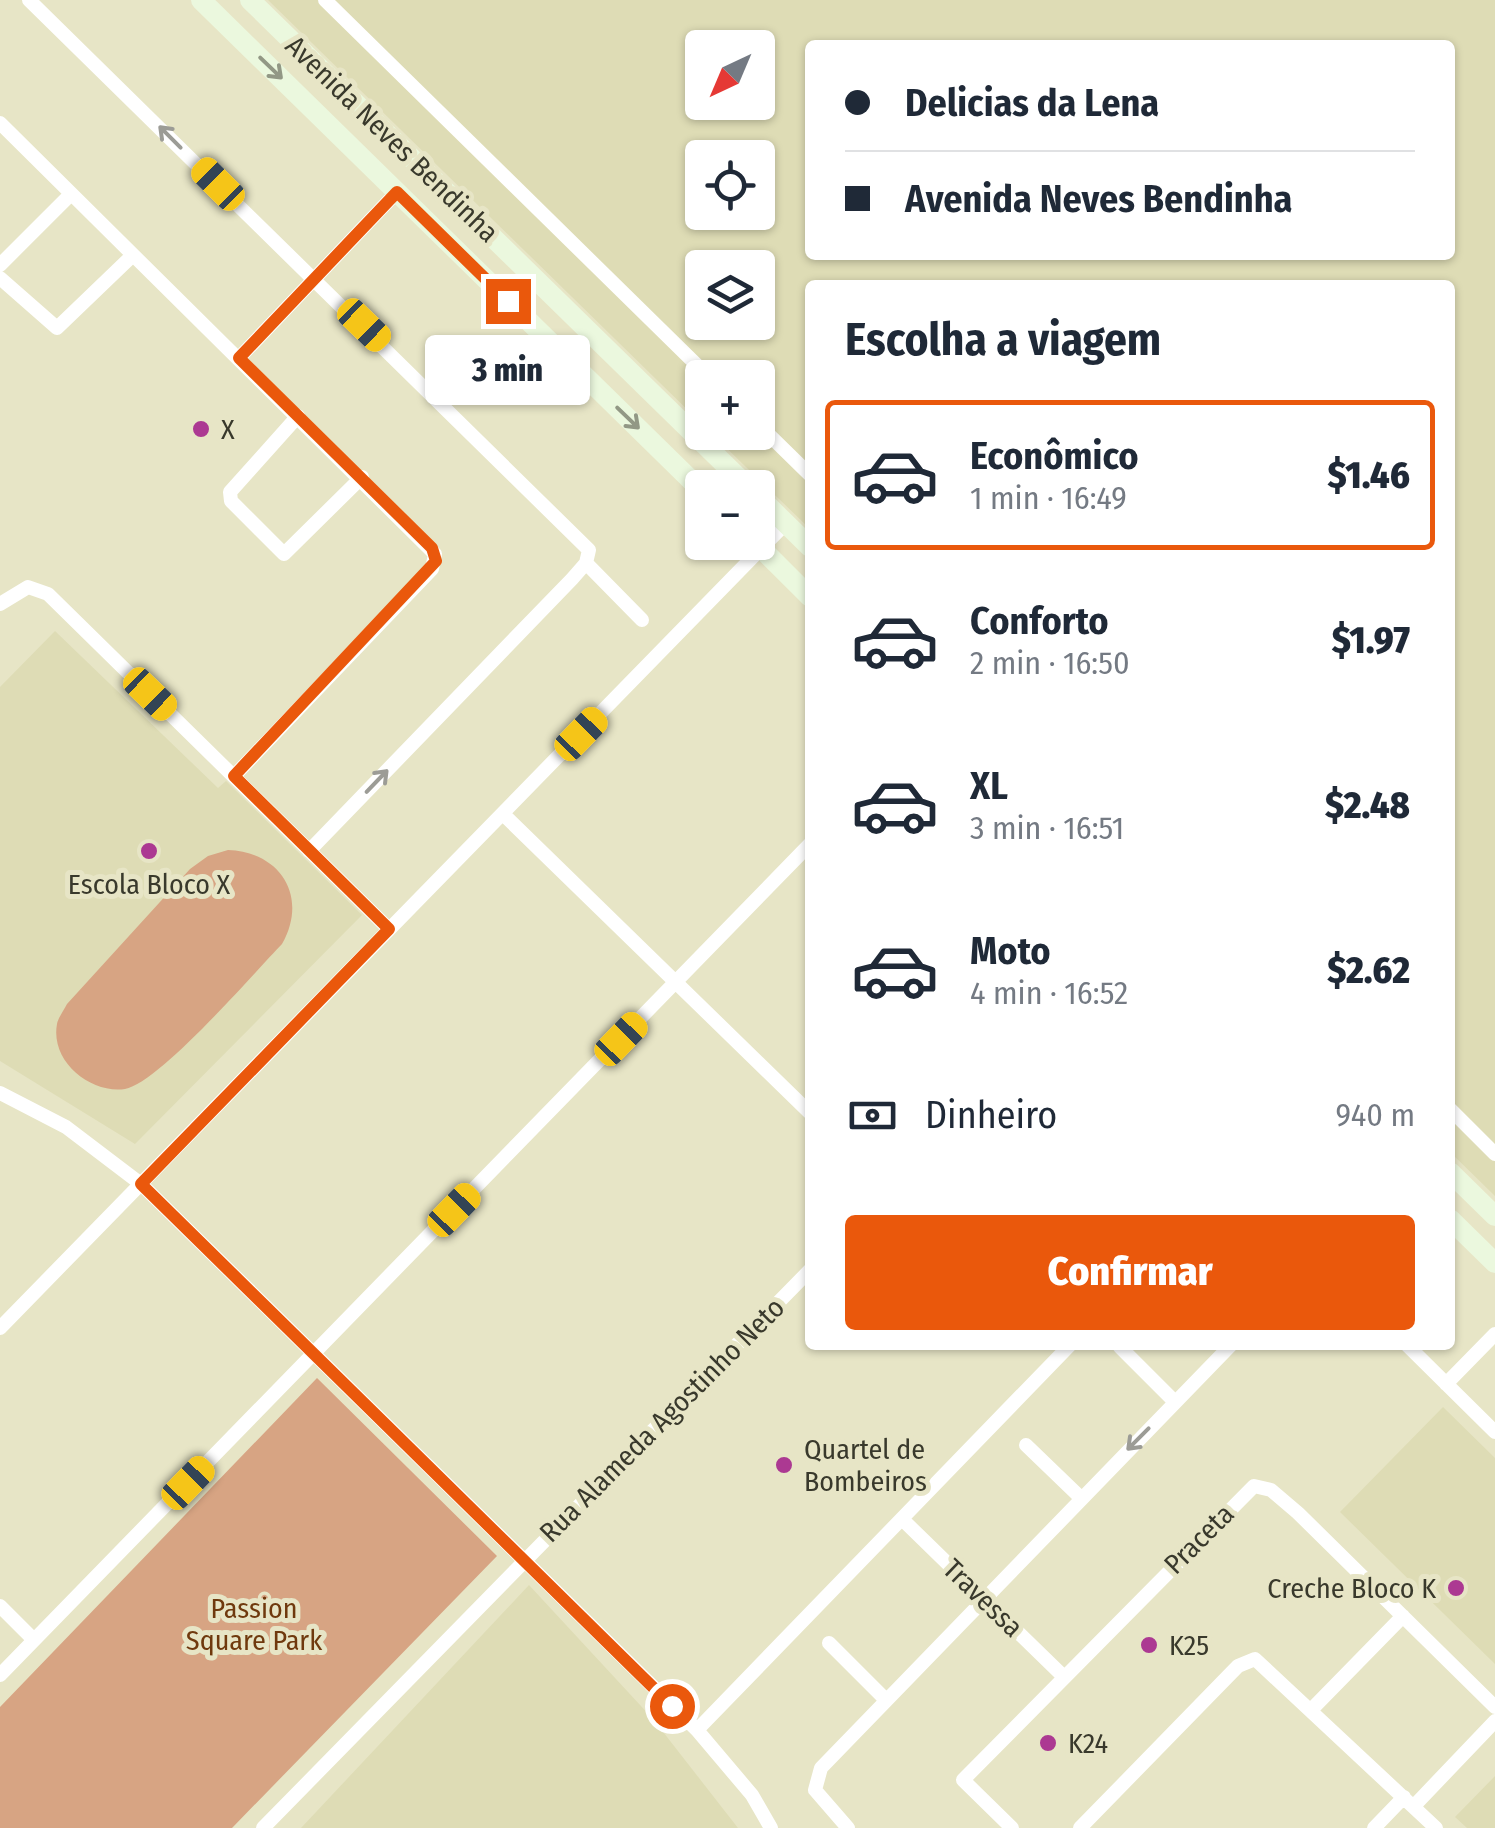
<!DOCTYPE html>
<html lang="pt">
<head>
<meta charset="utf-8">
<style>
	body { margin:0; font-family:"Fira Sans Condensed",sans-serif; background:#f6f6f7; color:#1f2937; height:100vh; display:flex; flex-direction:column; font-size:38px; white-space:nowrap }
	* { box-sizing:border-box; margin:0 }
	p { font-size:32px; color:#747a83 }
	.icon { flex:none; width:55px; height:55px; fill:none; stroke:currentColor; stroke-width:2; stroke-linecap:round; stroke-linejoin:round }
	.map { position:relative; flex:1; overflow:hidden }
	.panel { position:absolute; left:805px; top:280px; width:650px; height:1070px; display:flex; flex-direction:column; background:#fff; border-radius:10px; box-shadow:0 2px 8px #0004 }
	.panel>* { flex:none }
	.banner { position:absolute; left:805px; top:40px; width:650px; height:220px; border-radius:10px; box-shadow:0 2px 8px #0004; display:grid; align-content:center; height:220px; padding:0 40px; background:#fff }
	.needle { width:65px; rotate:224deg }
	.fabs { position:absolute; left:685px; top:30px; display:grid; gap:20px }
	.fabs a { display:grid; place-items:center; width:90px; height:90px; border-radius:10px; background:#fff; box-shadow:0 2px 8px #0004; font-size:50px }
	.end { position:absolute; width:45px; height:45px; margin:-22px; border:12px solid #ea580c; background:#fff; box-shadow:0 0 0 5px #fff }
	.from { border-radius:50% }
	.bubble { position:absolute; height:70px; border-radius:10px; background:#fff; box-shadow:0 2px 8px #0004; font-size:32px; font-weight:800; line-height:70px; text-align:center }
	.car { position:absolute; width:30px; height:60px; margin:-30px -15px; border-radius:12px; box-shadow:0 0 8px 2px #0007; background:linear-gradient(#f5c518 24%,#345 0 40%,#f5c518 0 76%,#345 0 86%,#f5c518 0) }
	.banner b { display:flex; align-items:center; gap:35px; height:95px; font-size:38px }
	.banner b+b { border-top:2px solid #e0e1e3 }
	.banner i { width:25px; height:25px; background:#1f2937 }
	ul { padding:0; list-style:none }
	li { display:flex; align-items:center; gap:30px; height:150px; margin:0 20px 15px; padding:0 20px; border:5px solid transparent; border-radius:10px }
	li div { flex:1 }
	li b { display:block; font-size:38px }
	li em { font-style:normal; font-weight:800 }
	li.selected { border-color:#ea580c }
	li>.icon { width:90px; height:90px; stroke-width:1.5 }
	h2 { padding:0 40px; font-size:45px; line-height:120px }
	.pay { display:flex; align-items:center; gap:25px; height:110px; padding:0 40px; font-size:38px }
	.pay p { margin-inline-start:auto }
	.button { display:flex; gap:20px; margin-top:auto; padding:20px 40px }
	.button a { flex:1; height:115px; border-radius:10px; background:#ea580c; color:#fff; font-size:40px; font-weight:800; line-height:115px; text-align:center }
	.map>svg:first-child { display:block }
	.built { fill:#dedcb5; fill-rule:evenodd }
	.green { fill:#d7a483 }
	.lines { fill:none; stroke-linecap:round; stroke-linejoin:round }
	.street { stroke:#fff; stroke-width:14 }
	.secondary { stroke:#ebf8de; stroke-width:20 }
	.oneway { stroke:#929885 }
	.oneway2 { stroke:#9c9c96 }
	.route { stroke:#ea580c; stroke-width:12 }
	.poi-dot { fill:#ac3992; stroke:#e7e5c6; stroke-width:4 }
	.labels { text-anchor:middle; dominant-baseline:central; stroke-width:10; stroke-linejoin:round; paint-order:stroke }
	.street-label { font-size:28px; fill:#39392c; stroke:#e7e5c6 }
	.poi-label { font-size:28px; fill:#39392c; stroke:#e7e5c6; text-anchor:start }
	.park-label { font-size:28px; fill:#6f390d; stroke:#e7e5c6 }
</style>
</head>
<body>
<div class="map">
<svg width="1495" height="1828" viewBox="0 0 1495 1828">
	<rect width="100%" height="100%" fill="#e7e5c6"/>
	<path class="built" d="M268,0H1495V1196L1450,1152V285H810V529L711,433L758,432V378H702V424ZM810,45H1450V255H810ZM702,48H758V102H702ZM702,158H758V212H702ZM702,268H758V322H702Z
		M55,631L218,788L226,781L362,915L135,1144L0,1061V687Z
		M1443,1407L1495,1458V1664L1340,1512Z
		M529,1585L653,1719L738,1828H301Z
		M1495,1776V1828H1467L1455,1817Z"/>
	<path class="green" d="M228,850C280,852 309,896 282,944C253,974 159,1083 125,1089C91,1094 50,1062 57,1024C58,1018 64,1010 67,1004L190,869L208,856Z
		M317,1378L497,1556L232,1828H0V1707Z"/>
	<g class="lines">
		<path class="street" d="M29,0L589,550L586,563L572,579L309,851
			M325,0L710,378
			M0,123L435,554L432,569L234,776
			M0,265L71,194
			M0,278L57,328L133,255
			M239,358L397,192
			M298,416L230,492L231,501L284,554L362,477
			M758,424L810,475
			M586,563L642,620
			M0,604L28,587L48,594L389,929
			M503,814L810,1113
			M0,1093L66,1127L141,1184L697,1730L752,1795L771,1828
			M1450,1109L1495,1154
			M0,1328L786,523
			M1407,1345L1495,1432
			M1120,1347L1175,1402
			M1446,1384L1495,1334
			M1026,1445L1081,1498
			M903,1520L1063,1676
			M0,1606L34,1640
			M829,1643L886,1700
			M0,1675L810,844
			M1312,1709L1403,1616
			M697,1730L1070,1345
			M1414,1806L1495,1721
			M263,1828L810,1270
			M848,1828L815,1790L821,1768L1231,1345
			M1012,1828L963,1780L1254,1486L1271,1490L1298,1513L1495,1707
			M1080,1828L1238,1666L1255,1659L1436,1828
			M1374,1828L1404,1797"/>
		<path class="secondary" d="M201,0L702,491
			M250,0L749,488
			M758,496L810,547
			M755,542L810,597
			M1450,1172L1495,1216
			M1450,1219L1495,1263"/>
	</g>
	<defs><path id="oneway-shaft" d="M-6 0H5M1.5-3L5.5 0L1.5 3" fill="none" stroke-width="1.6" stroke-linecap="round" stroke-linejoin="round" transform="scale(2.5)"/></defs>
	<g class="oneway">
		<use href="#oneway-shaft" transform="translate(271 68) rotate(44)"/>
		<use href="#oneway-shaft" transform="translate(628 418) rotate(44)"/>
	</g>
	<g class="oneway2">
		<use href="#oneway-shaft" transform="translate(170 137) rotate(-135)"/>
		<use href="#oneway-shaft" transform="translate(377 781) rotate(-46)"/>
		<use href="#oneway-shaft" transform="translate(1138 1439) rotate(135)"/>
	</g>
	<g class="lines">
		<path class="route" d="M508,301L397,192L239,358L432,548L436,561L234,776L389,929L141,1184L672,1706"/>
	</g>
	<g class="poi-dot">
		<circle cx="201" cy="429" r="10"/>
		<circle cx="149" cy="851" r="10"/>
		<circle cx="784" cy="1465" r="10"/>
		<circle cx="1456" cy="1588" r="10"/>
		<circle cx="1149" cy="1645" r="10"/>
		<circle cx="1048" cy="1743" r="10"/>
	</g>
	<g class="labels">
		<g class="street-label">
			<text transform="translate(392 139) rotate(44)">Avenida Neves Bendinha</text>
			<text transform="translate(662 1420) rotate(-45)">Rua Alameda Agostinho Neto</text>
			<text transform="translate(1199 1539) rotate(-45)">Praceta</text>
			<text transform="translate(983 1598) rotate(44)">Travessa</text>
		</g>
		<g class="poi-label">
			<text x="221" y="429">X</text>
			<text x="149" y="884" text-anchor="middle">Escola Bloco X</text>
			<text x="804" y="1449">Quartel de<tspan x="804" dy="32">Bombeiros</tspan></text>
			<text x="1436" y="1588" text-anchor="end">Creche Bloco K</text>
			<text x="1169" y="1645">K25</text>
			<text x="1068" y="1743">K24</text>
		</g>
		<g class="park-label">
			<text x="254" y="1608">Passion<tspan x="254" dy="32">Square Park</tspan></text>
		</g>
	</g>
</svg>
<div class="fabs">
<a><svg class="needle" viewBox="-14 -14 28 28"><path d="M0-13l5 13h-10z" fill="#e53935"/><path d="M0 13l5-13h-10z" fill="#747a83"/></svg></a>
<a><svg class="icon" aria-label="locate" viewBox="0 0 24 24"><circle cx="12" cy="12" r="6"/><path d="M12 2v4M12 18v4M2 12h4M18 12h4"/></svg></a>
<a><svg class="icon" aria-label="layers" viewBox="0 0 24 24"><path d="M12 4l9 5-9 5-9-5zM3 14l9 5 9-5"/></svg></a>
<a>+</a>
<a>−</a>
</div>
<i class="end from" style="left:672px;top:1706px"></i>
<i class="end" style="left:508px;top:301px"></i>
<div class="bubble" style="left:425px;top:335px;width:165px">3 min</div>
<i class="car" style="left:218px;top:184px;rotate:315deg"></i>
<i class="car" style="left:364px;top:325px;rotate:134deg"></i>
<i class="car" style="left:150px;top:694px;rotate:134deg"></i>
<i class="car" style="left:581px;top:734px;rotate:44deg"></i>
<i class="car" style="left:621px;top:1039px;rotate:44deg"></i>
<i class="car" style="left:454px;top:1210px;rotate:44deg"></i>
<i class="car" style="left:188px;top:1483px;rotate:44deg"></i>
<div class="banner">
<b><i class="from"></i>Delicias da Lena</b>
<b><i></i>Avenida Neves Bendinha</b>
</div>
<section class="panel">
<h2>Escolha a viagem</h2>
<ul>
<li class="selected"><svg class="icon" aria-label="car" viewBox="0 0 24 24"><path d="M5 17H2v-5l4-1 3-4h7l3 4 3 1v5h-3M9 17h6M6 11h13"/><circle cx="7" cy="17" r="2"/><circle cx="17" cy="17" r="2"/></svg><div><b>Econômico</b><p>1 min · 16:49</p></div><em>$1.46</em></li>
<li><svg class="icon" aria-label="car" viewBox="0 0 24 24"><path d="M5 17H2v-5l4-1 3-4h7l3 4 3 1v5h-3M9 17h6M6 11h13"/><circle cx="7" cy="17" r="2"/><circle cx="17" cy="17" r="2"/></svg><div><b>Conforto</b><p>2 min · 16:50</p></div><em>$1.97</em></li>
<li><svg class="icon" aria-label="car" viewBox="0 0 24 24"><path d="M5 17H2v-5l4-1 3-4h7l3 4 3 1v5h-3M9 17h6M6 11h13"/><circle cx="7" cy="17" r="2"/><circle cx="17" cy="17" r="2"/></svg><div><b>XL</b><p>3 min · 16:51</p></div><em>$2.48</em></li>
<li><svg class="icon" aria-label="car" viewBox="0 0 24 24"><path d="M5 17H2v-5l4-1 3-4h7l3 4 3 1v5h-3M9 17h6M6 11h13"/><circle cx="7" cy="17" r="2"/><circle cx="17" cy="17" r="2"/></svg><div><b>Moto</b><p>4 min · 16:52</p></div><em>$2.62</em></li>
</ul>
<div class="pay"><svg class="icon" aria-label="cash" viewBox="0 0 24 24"><path d="M3 7h18v10H3z"/><circle cx="12" cy="12" r="2"/></svg>Dinheiro<p>940 m</p></div>
<div class="button"><a>Confirmar</a></div>
</section>
</div>
</body>
</html>
